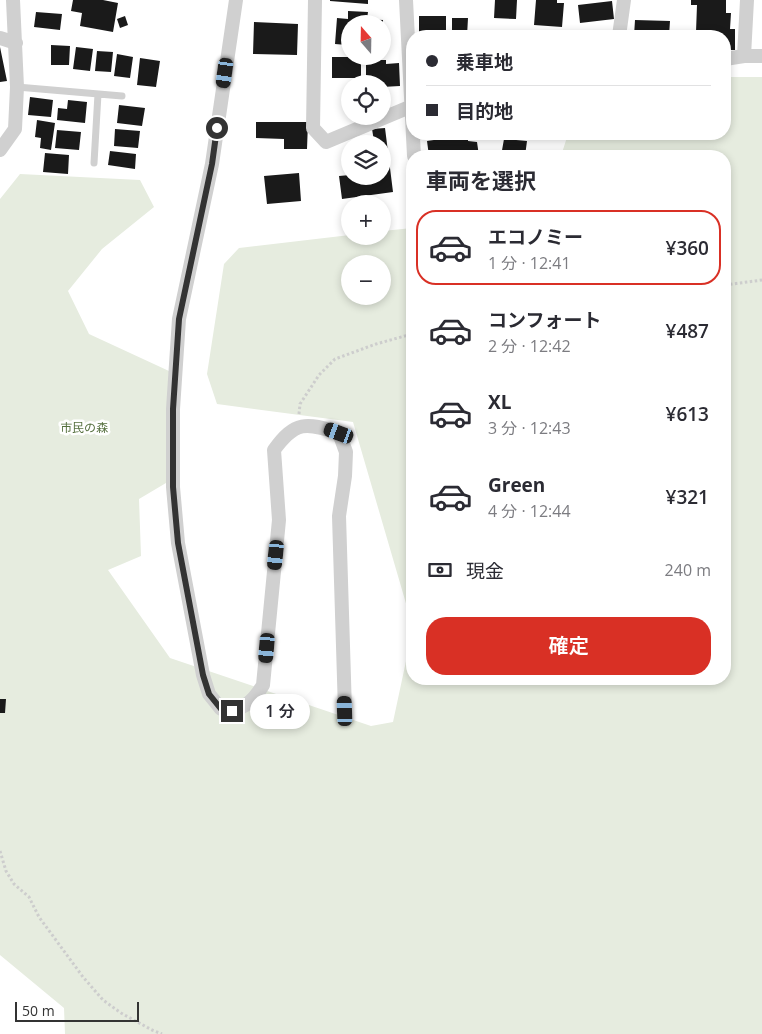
<!DOCTYPE html>
<html lang="ja">
<head>
<meta charset="utf-8">
<style>
	body { margin:0; font-family:"Open Sans","Noto Sans JP",sans-serif; background:#f7f7f7; color:#2b2b33; height:100vh; display:flex; flex-direction:column; font-size:19px; white-space:nowrap }
	* { box-sizing:border-box; margin:0 }
	p { font-size:16px; color:#7c7c81 }
	.icon { flex:none; width:28px; height:28px; fill:none; stroke:currentColor; stroke-width:2; stroke-linecap:round; stroke-linejoin:round }
	.map { position:relative; flex:1; overflow:hidden }
	.sheet { position:absolute; left:406px; top:150px; width:325px; height:535px; display:flex; flex-direction:column; background:#fff; border-radius:20px; box-shadow:0 2px 8px #0003 }
	.sheet>* { flex:none }
	.top-card { position:absolute; left:406px; top:30px; width:325px; height:110px; border-radius:20px; box-shadow:0 2px 8px #0003; display:grid; align-content:center; height:110px; padding:0 20px; background:#fff }
	.needle { width:32px; rotate:340deg }
	.tools { position:absolute; left:341px; top:15px; display:grid; gap:10px }
	.tools a { display:grid; place-items:center; width:50px; height:50px; border-radius:50%; background:#fff; box-shadow:0 2px 8px #0003; font-size:25px }
	.scale { position:absolute; left:15px; bottom:12px; width:124px; box-sizing:border-box; padding-left:5px; border:2px solid #333; border-top:0; font-size:14px; line-height:18px; white-space:nowrap; color:#333; -webkit-text-stroke:4px #fff; paint-order:stroke }
	.end { position:absolute; width:22px; height:22px; margin:-11px; border:6px solid #333; background:#fff; box-shadow:0 0 0 2px #fff }
	.from { border-radius:50% }
	.bubble { position:absolute; height:35px; border-radius:18px; background:#fff; box-shadow:0 2px 8px #0003; font-size:16px; font-weight:600; line-height:35px; text-align:center }
	.car { position:absolute; width:15px; height:30px; margin:-15px -8px; border-radius:6px; box-shadow:0 0 4px 1px #0007; background:linear-gradient(#222 24%,#8ab4d8 0 40%,#222 0 76%,#8ab4d8 0 86%,#222 0) }
	.top-card b { display:flex; align-items:center; gap:18px; height:48px; font-size:19px }
	.top-card b+b { border-top:1px solid #e1e1e2 }
	.top-card i { width:12px; height:12px; background:#2b2b33 }
	ul { padding:0; list-style:none }
	li { display:flex; align-items:center; gap:15px; height:75px; margin:0 10px 8px; padding:0 10px; border:2px solid transparent; border-radius:20px }
	li div { flex:1 }
	li b { display:block; font-size:19px }
	li em { font-style:normal; font-weight:600 }
	li.on { border-color:#d93025 }
	li>.icon { width:45px; height:45px; stroke-width:1.5 }
	h2 { padding:0 20px; font-size:22px; line-height:60px }
	.pay { display:flex; align-items:center; gap:12px; height:55px; padding:0 20px; font-size:19px }
	.pay p { margin-inline-start:auto }
	.primary-button { display:flex; gap:10px; margin-top:auto; padding:10px 20px }
	.primary-button a { flex:1; height:58px; border-radius:20px; background:#d93025; color:#fff; font-size:20px; font-weight:600; line-height:58px; text-align:center }
	.map>svg:first-child { display:block }
	.green { fill:#e6ecdf; fill-rule:evenodd }
	.building { fill:#1a1a1a }
	.lines { fill:none; stroke-linecap:round; stroke-linejoin:round }
	.path { stroke:#cdcdcd; stroke-width:3; stroke-dasharray:2.5 2.5; stroke-linecap:butt }
	.lane { stroke:#d0d0d0; stroke-width:7 }
	.street { stroke:#d0d0d0; stroke-width:14 }
	.route { stroke:#333; stroke-width:6 }
	.labels { text-anchor:middle; dominant-baseline:central; stroke-width:5; stroke-linejoin:round; paint-order:stroke }
	.park-label { font-size:12px; fill:#56703f; stroke:#fff }
</style>
</head>
<body>
<div class="map">
<svg width="762" height="1034" viewBox="0 0 762 1034">
	<rect width="100%" height="100%" fill="#fff"/>
	<path class="green" d="M725,77H762V1034H65L64,1008L0,955V199L20,174L140,180L154,207L102,249L68,291L89,334L169,371L166,483L139,499L141,556L108,570L170,658L371,726L393,722L412,633V679H725V156H561L568,134H725Z
		M412,228V624L353,422L217,404L207,374L224,264L239,248L350,235V236H382L383,231ZM350,264H382V296H350Z"/>
	<path class="building" d="M73,0H103L118,3L113,32L80,26L82,13L71,11Z
		M330,0H368V4L330,1Z
		M495,0H517L516,19L494,18Z
		M536,0H557V3H564L562,27L534,25Z
		M691,0H726V13H731L730,29H735V50H725V36H722V33L696,32L697,5H691Z
		M612,1L614,19L580,23L578,5Z
		M348,11L368,12L367,19L383,20V24H350V51L346,50L347,45L335,44L337,18L348,19Z
		M36,12L62,14L60,30L34,27Z
		M125,16L128,25L120,28L117,19Z
		M419,16H446V36L419,35Z
		M452,18H468L467,36H452Z
		M635,20L670,21L669,36H634Z
		M254,22L298,24L297,55L253,54Z
		M524,32L525,36H486V34Z
		M569,34H585V36H569Z
		M51,45L70,46L69,65H51Z
		M0,47L7,81L0,82Z
		M76,47L93,49L90,71L73,69Z
		M97,51L113,52L111,72L95,71Z
		M117,54L133,57L130,78L114,76Z
		M332,57H361V78H332Z
		M140,58L160,61L156,87L137,85Z
		M366,60H386V64L399,63L400,86L382,87V84H366Z
		M30,97L53,100L51,117L28,115Z
		M68,100L87,102L85,123L57,120L58,108L67,109Z
		M119,105L145,108L142,126L117,123Z
		M37,120L55,123L51,150L40,148L41,138L35,137Z
		M256,122H308L307,149H284V139L256,138Z
		M385,128L393,192L342,199L339,176L350,175L382,176V144L363,143L374,141L372,129Z
		M115,129L140,131L138,148L114,146Z
		M57,130L81,132L79,150L55,148Z
		M468,135V141L477,142L479,156H429L427,141Z
		M504,139L527,141L525,156H501Z
		M110,151L136,154L135,169L108,165Z
		M45,153L69,155L68,174L43,172Z
		M299,173L301,201L267,204L264,176Z
		M0,699H6L5,713H0Z"/>
	<g class="lines">
		<path class="path" d="M725,285L762,280
			M299,414L300,404L319,375L335,359L376,344L412,334
			M0,851L6,871L14,884L29,897L39,917L83,977L103,1000L121,1013L152,1030L162,1034"/>
		<path class="lane" d="M17,87L122,96
			M94,163L98,94"/>
		<path class="street" d="M236,0L212,164L179,319L173,409V487L178,543L203,675L209,694L221,709C241,713 253,702 263,685L279,520L274,450C295,421 306,422 339,433L346,452L345,476L339,516L345,711
			M315,0L313,128L326,142L412,106
			M406,0L414,156
			M619,36L624,0
			M0,38L16,43
			M744,56L747,0
			M725,59L744,56H762
			M0,150L15,129L17,87L13,0"/>
	</g>
	<g class="lines">
		<path class="route" d="M217,128L212,164L179,319L173,409V487L178,543L203,675L209,694L221,709L232,711"/>
	</g>
	<g class="labels">
		<g class="park-label">
			<text x="84" y="427">市民の森</text>
		</g>
	</g>
</svg>
<div class="tools">
<a><svg class="needle" viewBox="-14 -14 28 28"><path d="M0-13l5 13h-10z" fill="#e53935"/><path d="M0 13l5-13h-10z" fill="#7c7c81"/></svg></a>
<a><svg class="icon" aria-label="locate" viewBox="0 0 24 24"><circle cx="12" cy="12" r="6"/><path d="M12 2v4M12 18v4M2 12h4M18 12h4"/></svg></a>
<a><svg class="icon" aria-label="layers" viewBox="0 0 24 24"><path d="M12 4l9 5-9 5-9-5zM3 14l9 5 9-5"/></svg></a>
<a>+</a>
<a>−</a>
</div>
<div class="scale">50 m</div>
<i class="end from" style="left:217px;top:128px"></i>
<i class="end" style="left:232px;top:711px"></i>
<div class="bubble" style="left:250px;top:694px;width:60px">1 分</div>
<i class="car" style="left:225px;top:73px;rotate:188deg"></i>
<i class="car" style="left:339px;top:433px;rotate:290deg"></i>
<i class="car" style="left:276px;top:555px;rotate:186deg"></i>
<i class="car" style="left:267px;top:648px;rotate:185deg"></i>
<i class="car" style="left:345px;top:711px;rotate:358deg"></i>
<div class="top-card">
<b><i class="from"></i>乗車地</b>
<b><i></i>目的地</b>
</div>
<section class="sheet">
<h2>車両を選択</h2>
<ul>
<li class="on"><svg class="icon" aria-label="car" viewBox="0 0 24 24"><path d="M5 17H2v-5l4-1 3-4h7l3 4 3 1v5h-3M9 17h6M6 11h13"/><circle cx="7" cy="17" r="2"/><circle cx="17" cy="17" r="2"/></svg><div><b>エコノミー</b><p>1 分 · 12:41</p></div><em>¥360</em></li>
<li><svg class="icon" aria-label="car" viewBox="0 0 24 24"><path d="M5 17H2v-5l4-1 3-4h7l3 4 3 1v5h-3M9 17h6M6 11h13"/><circle cx="7" cy="17" r="2"/><circle cx="17" cy="17" r="2"/></svg><div><b>コンフォート</b><p>2 分 · 12:42</p></div><em>¥487</em></li>
<li><svg class="icon" aria-label="car" viewBox="0 0 24 24"><path d="M5 17H2v-5l4-1 3-4h7l3 4 3 1v5h-3M9 17h6M6 11h13"/><circle cx="7" cy="17" r="2"/><circle cx="17" cy="17" r="2"/></svg><div><b>XL</b><p>3 分 · 12:43</p></div><em>¥613</em></li>
<li><svg class="icon" aria-label="car" viewBox="0 0 24 24"><path d="M5 17H2v-5l4-1 3-4h7l3 4 3 1v5h-3M9 17h6M6 11h13"/><circle cx="7" cy="17" r="2"/><circle cx="17" cy="17" r="2"/></svg><div><b>Green</b><p>4 分 · 12:44</p></div><em>¥321</em></li>
</ul>
<div class="pay"><svg class="icon" aria-label="cash" viewBox="0 0 24 24"><path d="M3 7h18v10H3z"/><circle cx="12" cy="12" r="2"/></svg>現金<p>240 m</p></div>
<div class="primary-button"><a>確定</a></div>
</section>
</div>
</body>
</html>
